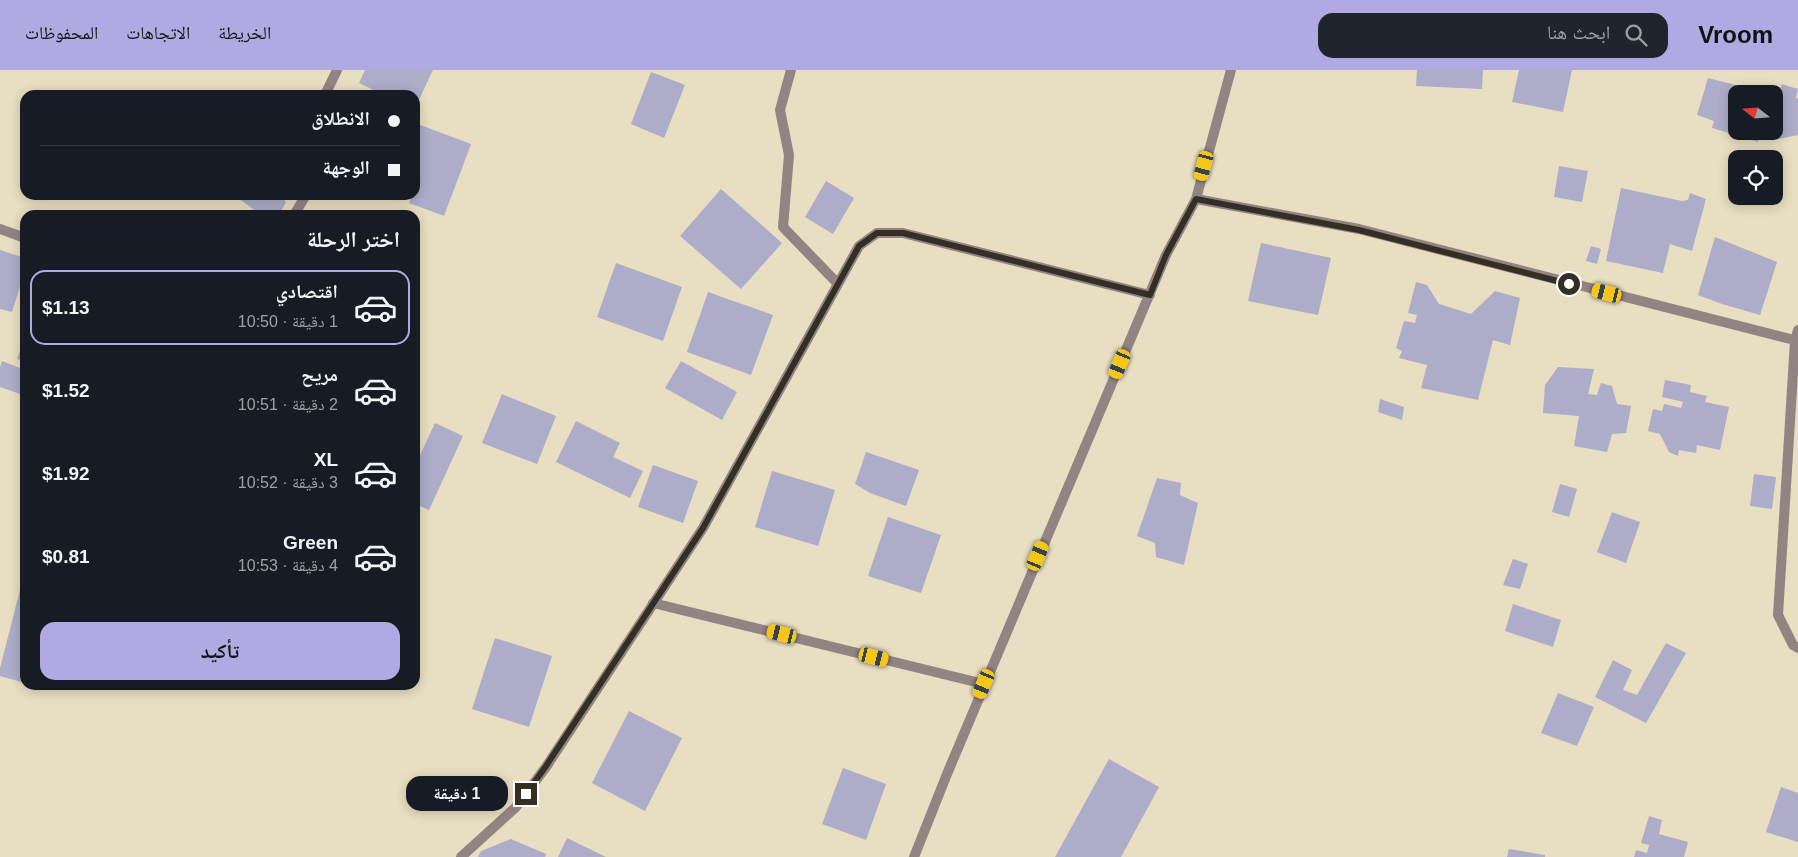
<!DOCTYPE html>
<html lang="ar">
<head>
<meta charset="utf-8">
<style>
	body { margin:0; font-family:Arial,"Noto Naskh Arabic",sans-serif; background:#20242c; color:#f1f3f6; direction:rtl; height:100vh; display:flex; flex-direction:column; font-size:19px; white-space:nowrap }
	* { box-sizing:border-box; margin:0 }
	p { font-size:16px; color:#9ea1a6 }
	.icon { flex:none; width:28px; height:28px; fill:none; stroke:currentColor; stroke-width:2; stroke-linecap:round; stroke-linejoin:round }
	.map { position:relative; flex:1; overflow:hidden; direction:ltr }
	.panel { position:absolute; left:20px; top:140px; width:400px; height:480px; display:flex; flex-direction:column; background:#171b24; border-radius:15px; box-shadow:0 2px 12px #0003; direction:rtl }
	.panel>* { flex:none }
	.hud { position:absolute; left:20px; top:20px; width:400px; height:110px; border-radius:15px; box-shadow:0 2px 12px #0003; direction:rtl; display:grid; align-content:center; height:110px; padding:0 20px; background:#171b24 }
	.needle { width:32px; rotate:287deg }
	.controls { position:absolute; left:1728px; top:15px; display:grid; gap:10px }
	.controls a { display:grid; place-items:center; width:55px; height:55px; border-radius:10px; background:#171b24; box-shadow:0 2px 12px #0003; font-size:25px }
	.end { position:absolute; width:22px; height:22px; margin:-11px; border:6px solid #332f24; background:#fff; box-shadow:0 0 0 2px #fff }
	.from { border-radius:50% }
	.bubble { position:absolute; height:35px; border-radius:15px; background:#171b24; box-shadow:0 2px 12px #0003; font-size:16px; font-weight:700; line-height:35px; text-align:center; direction:rtl }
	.car { position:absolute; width:15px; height:30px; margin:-15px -8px; border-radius:6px; box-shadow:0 0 4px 1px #0007; background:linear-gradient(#f5c518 24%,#345 0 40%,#f5c518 0 76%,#345 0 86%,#f5c518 0) }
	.hud b { display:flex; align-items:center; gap:18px; height:48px; font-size:19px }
	.hud b+b { border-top:1px solid #363941 }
	.hud i { width:12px; height:12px; background:#f1f3f6 }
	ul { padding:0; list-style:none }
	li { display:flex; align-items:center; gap:15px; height:75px; margin:0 10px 8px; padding:0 10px; border:2px solid transparent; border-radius:15px }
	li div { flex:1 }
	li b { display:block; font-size:19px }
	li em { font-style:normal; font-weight:700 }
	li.current { border-color:#b1a9e1 }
	li>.icon { width:45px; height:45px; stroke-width:1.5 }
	h2 { padding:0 20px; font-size:22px; line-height:60px }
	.primary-button { display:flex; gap:10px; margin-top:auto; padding:10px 20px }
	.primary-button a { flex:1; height:58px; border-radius:15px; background:#b1a9e1; color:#111; font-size:20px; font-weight:700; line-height:58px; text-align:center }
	header { display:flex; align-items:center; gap:30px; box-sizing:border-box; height:70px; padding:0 25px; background:#b1a9e1; color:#111 }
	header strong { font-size:24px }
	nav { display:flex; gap:28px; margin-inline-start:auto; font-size:18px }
	.search { width:350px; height:45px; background:#20242c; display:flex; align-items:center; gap:12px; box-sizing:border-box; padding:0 18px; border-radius:15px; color:#9ea1a6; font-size:19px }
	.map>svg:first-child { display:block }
	.building { fill:#adadc9 }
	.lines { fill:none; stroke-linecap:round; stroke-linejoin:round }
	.minor { stroke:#938484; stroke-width:10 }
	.route { stroke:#332f24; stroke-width:6 }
</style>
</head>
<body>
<header>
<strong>Vroom</strong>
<div class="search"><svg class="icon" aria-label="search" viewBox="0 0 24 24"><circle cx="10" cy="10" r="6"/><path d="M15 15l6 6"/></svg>ابحث هنا</div>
<nav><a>الخريطة</a><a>الاتجاهات</a><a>المحفوظات</a></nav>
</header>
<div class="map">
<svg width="1798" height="787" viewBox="0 0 1798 787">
	<rect width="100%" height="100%" fill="#e8dec1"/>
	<path class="building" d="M365,0H433L415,38V25H384L359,13Z
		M1417,0H1483L1482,19L1416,16Z
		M1519,0H1572L1563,42L1512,32Z
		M651,2L685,15L664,68L631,54Z
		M1708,8L1767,23L1736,24V61H1774V25L1778,26L1782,14L1798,19L1796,28L1798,29V65L1775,70L1760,65L1758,72L1712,58L1714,51L1697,45Z
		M415,53L471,74L444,146L409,133L412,125H415Z
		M1559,96L1588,101L1582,132L1554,127Z
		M826,111L854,128L833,164L805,147Z
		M1621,118L1682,131L1688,130L1690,123L1706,129L1692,181L1670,174L1663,203L1606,191Z
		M721,119L782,173L741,219L680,166Z
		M234,125H281L286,132L279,145H261Z
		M1715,167L1777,192L1760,245L1722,234L1698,225Z
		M1261,173L1331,188L1318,245L1248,231Z
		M1591,176L1601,179L1597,194L1586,191Z
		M0,180L25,188V200L12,242L0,239Z
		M616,193L682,217L663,271L597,247Z
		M1416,212L1427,215L1439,234L1471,244L1495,221L1520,228L1510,275L1493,270L1478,330L1421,318L1427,295L1399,288L1402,281L1396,278L1404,251L1415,253L1417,245L1408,243Z
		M708,222L773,245L751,305L687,282Z
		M25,267V292L17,289Z
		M2,291L25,300V319L23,325L0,317V297Z
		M681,291L737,322L722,350L665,318Z
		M1558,297L1594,299L1588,324L1597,325L1601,313L1612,316L1617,334L1631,336L1626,363L1612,364L1607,382L1574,376L1579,346L1543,343L1545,315Z
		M1665,310L1691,315L1690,322L1707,326L1705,332L1729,337L1720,380L1697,375L1696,383L1679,380L1678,386L1669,382L1660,364L1648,361L1653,339L1662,341L1664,334L1681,338L1683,332L1662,327Z
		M502,324L556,346L537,394L482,373Z
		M1380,329L1404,337L1402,350L1378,342Z
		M576,351L620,373L613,387L643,401L630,428L556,392Z
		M435,353L463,366L429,440L415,434V396Z
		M866,382L919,400L906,436L870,423L855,414Z
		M653,395L698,411L683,453L638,437Z
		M772,401L835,420L818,476L755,457Z
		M1754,404L1776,407L1772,439L1750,436Z
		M1157,408L1181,413L1180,425L1198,433L1184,495L1156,487L1155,473L1137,466Z
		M1560,414L1577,419L1569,447L1552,442Z
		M1612,442L1640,452L1626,493L1597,482Z
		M888,447L941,465L921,523L868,506Z
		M1513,489L1528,494L1520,519L1503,515Z
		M21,516L25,517V613L0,606V598Z
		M1513,534L1561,550L1553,577L1505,561Z
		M495,568L552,586L529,657L472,639Z
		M1666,573L1686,583L1646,653L1595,627L1613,590L1632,600L1623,620L1637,625Z
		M1558,623L1594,637L1577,676L1541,663Z
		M629,641L682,668L645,741L592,713Z
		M1109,689L1159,717L1121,787H1055Z
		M843,698L886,714L866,770L822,754Z
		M1781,717L1798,723V772L1766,762Z
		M1649,746L1662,750L1659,764L1688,772L1684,787H1634L1636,780L1647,783L1649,775L1641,773Z
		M567,768L606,787H558Z
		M511,769L546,784L545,787H478L481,781Z
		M1509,779L1545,785V787H1507Z"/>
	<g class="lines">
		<path class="minor" d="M791,0L780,40L789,85L783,157L838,214
			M325,25L337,0
			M1196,129L1359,159L1798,271
			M294,145L306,125
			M0,159L25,168
			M1798,260L1795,271L1778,545L1793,575L1798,578
			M653,533L984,614
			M461,787L516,737L546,697L703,458L859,176L877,163H903L1150,225
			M914,787L947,704L1166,185L1196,129L1231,0"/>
	</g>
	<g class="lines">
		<path class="route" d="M526,724L546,696L703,458L859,176L877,163H903L1150,225L1166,185L1196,129L1359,160L1569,214"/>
	</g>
</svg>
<div class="controls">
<a><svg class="needle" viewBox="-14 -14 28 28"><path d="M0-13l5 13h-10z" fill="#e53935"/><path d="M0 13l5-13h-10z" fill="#9ea1a6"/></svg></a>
<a><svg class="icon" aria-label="locate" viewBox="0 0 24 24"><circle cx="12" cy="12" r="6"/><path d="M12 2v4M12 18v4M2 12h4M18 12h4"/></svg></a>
</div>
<i class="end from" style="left:1569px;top:214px"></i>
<i class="end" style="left:526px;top:724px"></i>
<div class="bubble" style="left:406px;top:706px;width:102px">1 دقيقة</div>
<i class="car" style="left:1204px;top:96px;rotate:195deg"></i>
<i class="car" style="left:1607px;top:223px;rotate:284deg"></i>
<i class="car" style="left:1120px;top:294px;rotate:203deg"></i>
<i class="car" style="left:1038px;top:486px;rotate:23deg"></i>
<i class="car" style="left:782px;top:564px;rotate:284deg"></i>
<i class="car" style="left:874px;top:587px;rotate:104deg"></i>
<i class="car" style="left:984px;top:614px;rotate:203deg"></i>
<div class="hud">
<b><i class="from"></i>الانطلاق</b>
<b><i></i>الوجهة</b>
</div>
<section class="panel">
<h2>اختر الرحلة</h2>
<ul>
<li class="current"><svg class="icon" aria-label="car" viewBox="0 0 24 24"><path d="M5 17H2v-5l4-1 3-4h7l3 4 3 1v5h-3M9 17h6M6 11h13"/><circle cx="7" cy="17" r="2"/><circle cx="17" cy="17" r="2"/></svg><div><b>اقتصادي</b><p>1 دقيقة · 10:50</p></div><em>$1.13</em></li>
<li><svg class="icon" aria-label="car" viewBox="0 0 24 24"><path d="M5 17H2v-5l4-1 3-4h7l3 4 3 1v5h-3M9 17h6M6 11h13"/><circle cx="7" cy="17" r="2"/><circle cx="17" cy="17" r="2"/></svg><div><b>مريح</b><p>2 دقيقة · 10:51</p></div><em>$1.52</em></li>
<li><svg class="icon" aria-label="car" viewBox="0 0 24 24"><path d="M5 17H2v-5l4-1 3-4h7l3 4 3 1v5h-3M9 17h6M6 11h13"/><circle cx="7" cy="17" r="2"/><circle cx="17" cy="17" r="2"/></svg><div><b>XL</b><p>3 دقيقة · 10:52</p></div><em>$1.92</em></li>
<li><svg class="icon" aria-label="car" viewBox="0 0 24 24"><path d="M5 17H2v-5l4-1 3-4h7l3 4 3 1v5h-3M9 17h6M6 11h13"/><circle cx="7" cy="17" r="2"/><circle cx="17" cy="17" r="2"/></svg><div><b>Green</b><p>4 دقيقة · 10:53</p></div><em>$0.81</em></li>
</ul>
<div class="primary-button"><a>تأكيد</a></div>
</section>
</div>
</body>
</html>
